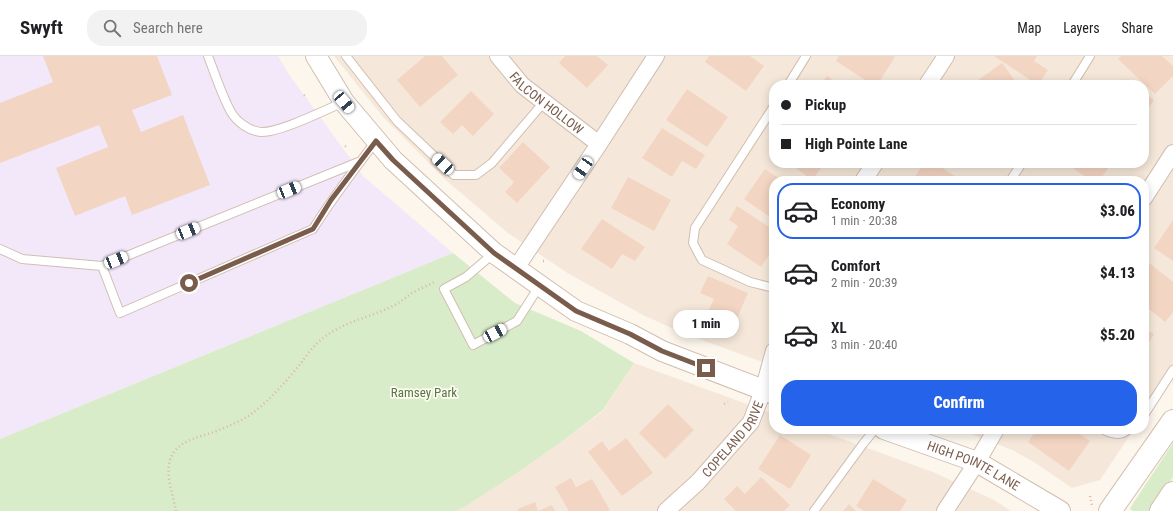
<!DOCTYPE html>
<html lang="en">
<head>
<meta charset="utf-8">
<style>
	body { margin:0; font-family:"Roboto Condensed",sans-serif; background:#f2f2f2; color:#202124; height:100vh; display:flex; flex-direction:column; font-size:15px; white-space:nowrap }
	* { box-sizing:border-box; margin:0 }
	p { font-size:13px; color:#757577 }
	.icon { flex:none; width:22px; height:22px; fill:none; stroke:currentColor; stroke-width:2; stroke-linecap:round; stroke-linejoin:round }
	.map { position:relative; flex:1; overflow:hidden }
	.side { position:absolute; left:769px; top:120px; width:380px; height:258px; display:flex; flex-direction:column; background:#fff; border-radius:16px; box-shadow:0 2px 10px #0003 }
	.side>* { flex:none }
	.banner { position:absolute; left:769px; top:24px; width:380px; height:88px; border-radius:16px; box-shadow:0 2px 10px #0003; display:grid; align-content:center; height:88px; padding:0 12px; background:#fff }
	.end { position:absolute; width:18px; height:18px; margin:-9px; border:5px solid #7a5c4d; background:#fff; box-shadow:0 0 0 2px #fff }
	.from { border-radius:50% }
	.bubble { position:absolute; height:28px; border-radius:14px; background:#fff; box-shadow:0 2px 10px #0003; font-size:13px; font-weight:800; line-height:28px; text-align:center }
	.car { position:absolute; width:12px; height:24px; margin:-12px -6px; border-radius:5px; box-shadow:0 0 3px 1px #0007; background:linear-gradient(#fff 24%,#345 0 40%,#fff 0 76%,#345 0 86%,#fff 0) }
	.banner b { display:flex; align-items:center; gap:14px; height:38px; font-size:15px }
	.banner b+b { border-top:1px solid #e0e0e0 }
	.banner i { width:10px; height:10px; background:#202124 }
	ul { padding:7px 0 0; list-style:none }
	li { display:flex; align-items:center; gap:12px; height:56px; margin:0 8px 6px; padding:0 4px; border:2px solid transparent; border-radius:16px }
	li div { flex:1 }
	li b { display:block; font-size:15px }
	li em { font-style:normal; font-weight:800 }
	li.selected { border-color:#2563eb }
	li>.icon { width:36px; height:36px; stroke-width:1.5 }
	.cta { display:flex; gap:8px; margin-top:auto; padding:8px 12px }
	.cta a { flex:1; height:46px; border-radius:16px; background:#2563eb; color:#fff; font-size:16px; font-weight:800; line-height:46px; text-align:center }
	header { display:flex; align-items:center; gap:24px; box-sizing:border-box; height:56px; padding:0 20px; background:#fff; border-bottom:1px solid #e0e0e0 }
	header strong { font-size:19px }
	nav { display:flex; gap:22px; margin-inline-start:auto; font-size:14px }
	.search { width:280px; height:36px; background:#f2f2f2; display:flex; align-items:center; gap:10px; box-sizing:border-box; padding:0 14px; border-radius:16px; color:#757577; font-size:15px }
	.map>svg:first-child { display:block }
	.residential { fill:#f5e8da; fill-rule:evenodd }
	.education { fill:#f3e8fa }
	.green { fill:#d8ecc9 }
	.building { fill:#f3d5c3 }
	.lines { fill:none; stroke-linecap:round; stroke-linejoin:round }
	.service-casing { stroke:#d1beb0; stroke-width:10 }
	.minor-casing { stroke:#d1beb0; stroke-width:18 }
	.tertiary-casing { stroke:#d1beb0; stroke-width:22 }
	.secondary-casing { stroke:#d6c0b0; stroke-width:24 }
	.path { stroke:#d9b8a5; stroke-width:2.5; stroke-dasharray:1 3; stroke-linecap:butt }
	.service { stroke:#fff; stroke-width:8 }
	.minor { stroke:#fff; stroke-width:16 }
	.tertiary { stroke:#fff; stroke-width:20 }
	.secondary { stroke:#fff; stroke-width:22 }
	.route { stroke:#7a5c4d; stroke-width:5 }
	.labels { text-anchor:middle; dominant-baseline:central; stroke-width:3.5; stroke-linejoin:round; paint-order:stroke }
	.street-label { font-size:13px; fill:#7a5c4d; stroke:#fffaf3 }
	.park-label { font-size:13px; fill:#537a41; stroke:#fffaf3 }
</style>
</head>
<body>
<header>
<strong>Swyft</strong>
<div class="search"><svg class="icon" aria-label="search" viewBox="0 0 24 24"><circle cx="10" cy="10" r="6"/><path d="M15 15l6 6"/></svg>Search here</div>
<nav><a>Map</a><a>Layers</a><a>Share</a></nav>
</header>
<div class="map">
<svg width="1173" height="455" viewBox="0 0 1173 455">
	<rect width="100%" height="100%" fill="#fdf6ec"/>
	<path class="residential" d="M334,0H1173V315L1144,358V125H774V310L685,278L643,259L569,218L508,177L448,126L383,61ZM774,29H1144V107H774Z
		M634,307L774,358V373H815L933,416L994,444L1011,455H455L517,417L564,384L603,355Z
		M959,373H1134L1100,424L1072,432L1034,406L1012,394Z"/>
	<path class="education" d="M0,0H278L288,17L363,120L453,197L0,383Z"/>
	<path class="green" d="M453,197L515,247L581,275L634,307L603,354L564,384L517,417L464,451L455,455H0V383Z
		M1173,387V421L1151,455H1133L1130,453L1134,446Z"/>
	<path class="building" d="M43,0H157L172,39L132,54L141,76L183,59L210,129L132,159L125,140L75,160L56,112L108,91L99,69L0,107V47L53,26Z
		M425,0H442L458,19L420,51L397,24Z
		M565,0H597L608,9L587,32L559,7Z
		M709,0H750L764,10L746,35L705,6Z
		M839,0H893L895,1L877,29H873L836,5Z
		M994,0H1037L1034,5L1048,14L1038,29Z
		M1121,0H1162L1173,10V20L1155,38L1118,3Z
		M1002,7L1018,29H975L974,27Z
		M827,20L839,29H821Z
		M1125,23L1133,29H1121Z
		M687,33L728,61L707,91L666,64Z
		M471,35L494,58L473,80L462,69L453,78L440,66Z
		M1144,37L1154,44L1144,58Z
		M662,72L705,99L696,113L682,105L672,121L642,102Z
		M523,86L550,111L517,147L505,136L514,126L499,112Z
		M789,107H825L812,124Z
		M924,107H935L962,125H912Z
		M1066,107H1112L1099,125H1091Z
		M765,113L783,125H774V164L744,143Z
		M628,121L671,144L654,175L611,152Z
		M737,150L774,174V191L761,211L727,188L738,170L729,164Z
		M602,163L645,191L635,205L622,198L612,213L581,193Z
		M1173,164V205L1154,192Z
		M1148,206L1173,226V256L1165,266L1144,249V211Z
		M708,220L748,237L733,271L706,260L714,243L700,237Z
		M1144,272L1154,278L1145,293L1144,292Z
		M668,348L694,374L665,403L639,377Z
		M1037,373H1072L1090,385L1069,415L1028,386Z
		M780,379L811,399L790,433L758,413Z
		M626,382L653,417L622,440L588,396L602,385L609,395Z
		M761,421L790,449L784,455H736L724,443L737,430L745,438Z
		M571,422L576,431L592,423L610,454L607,455H569L555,431Z
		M873,423L907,444L900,455H864L856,450Z
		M535,446L538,455L552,449L555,455H518V453Z
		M849,448L856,455H843Z"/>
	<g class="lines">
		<defs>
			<path id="service" d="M208,0C215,18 222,40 231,56C237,66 249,75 261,76C279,77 325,54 344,46
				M346,0L397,65L454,119H476L492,107L544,46
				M788,29L806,0
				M1072,29L1090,0
				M774,50L695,172L693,187L702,204L750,226L774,232
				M361,105L102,210L120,257L313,173C333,141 354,114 376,85
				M1010,125L1022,107
				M0,193L22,203L102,210
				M494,197L466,221L444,233L473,289L517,265L540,229
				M1144,359L1173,314
				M1102,373C1111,378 1121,381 1129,373
				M814,455L863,388L875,373"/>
			<g id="minor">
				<path id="s1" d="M498,0L522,29L599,88"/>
				<path d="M927,29L946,0"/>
				<path d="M863,125L875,107"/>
				<path d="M1144,142L1173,97"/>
				<path d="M516,212L599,88L656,0"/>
				<path id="s2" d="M666,455L698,426L751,366L763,335L774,295"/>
				<path d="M945,455L977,406L996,373"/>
			</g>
			<g id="tertiary">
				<path d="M316,0L344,46L393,104L494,197L576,255L630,278L662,295L774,338"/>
				<path id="s3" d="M884,373L977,406L1060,455"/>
			</g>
			<path id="secondary" d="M1110,455L1173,365
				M1161,455L1173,437"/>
		</defs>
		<use href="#service" class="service-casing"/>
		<use href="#minor" class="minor-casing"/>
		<use href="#tertiary" class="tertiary-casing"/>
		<use href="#secondary" class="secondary-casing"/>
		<path class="path" d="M304,39L307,42
			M345,90L348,92
			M543,205H547
			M724,348L728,346
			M1090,440L1092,449
			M176,455C173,438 162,412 174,396C184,383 200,381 214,376C227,371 239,366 250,359C269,345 287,325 301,307C307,299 313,290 321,284C340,267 367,262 389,252C398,248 405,242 412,237C419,233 427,230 434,226"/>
		<use href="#service" class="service"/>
		<use href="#minor" class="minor"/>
		<use href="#tertiary" class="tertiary"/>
		<use href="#secondary" class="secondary"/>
	</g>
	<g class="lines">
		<path class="route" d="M189,227L313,173L331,144L376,85L393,104L494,197L576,255L630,278L662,295L706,312"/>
	</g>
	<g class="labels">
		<g class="street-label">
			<text stroke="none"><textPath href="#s1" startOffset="68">FALCON HOLLOW</textPath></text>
			<text stroke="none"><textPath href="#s2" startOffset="99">COPELAND DRIVE</textPath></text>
			<text stroke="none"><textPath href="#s3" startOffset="97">HIGH POINTE LANE</textPath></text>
		</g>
		<g class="park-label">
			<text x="424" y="336">Ramsey Park</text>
		</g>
	</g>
</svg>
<i class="end from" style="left:189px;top:227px"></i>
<i class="end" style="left:706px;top:312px"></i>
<div class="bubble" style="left:673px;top:254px;width:66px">1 min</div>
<i class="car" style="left:344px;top:46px;rotate:140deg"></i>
<i class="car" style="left:443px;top:108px;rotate:313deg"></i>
<i class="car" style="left:583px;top:112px;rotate:214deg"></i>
<i class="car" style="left:289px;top:134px;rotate:68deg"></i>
<i class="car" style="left:188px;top:175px;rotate:68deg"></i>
<i class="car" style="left:116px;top:204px;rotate:68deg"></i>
<i class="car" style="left:495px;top:277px;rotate:62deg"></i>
<div class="banner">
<b><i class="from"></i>Pickup</b>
<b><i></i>High Pointe Lane</b>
</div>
<section class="side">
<ul>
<li class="selected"><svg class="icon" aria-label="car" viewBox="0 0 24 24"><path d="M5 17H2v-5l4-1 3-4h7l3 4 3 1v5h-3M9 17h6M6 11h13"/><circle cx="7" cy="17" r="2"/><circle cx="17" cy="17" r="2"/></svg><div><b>Economy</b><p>1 min · 20:38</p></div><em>$3.06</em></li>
<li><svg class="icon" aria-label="car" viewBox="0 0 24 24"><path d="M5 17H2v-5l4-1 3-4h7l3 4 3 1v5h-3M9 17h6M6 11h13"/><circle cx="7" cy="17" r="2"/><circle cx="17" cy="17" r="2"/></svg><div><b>Comfort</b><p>2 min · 20:39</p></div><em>$4.13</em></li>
<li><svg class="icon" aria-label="car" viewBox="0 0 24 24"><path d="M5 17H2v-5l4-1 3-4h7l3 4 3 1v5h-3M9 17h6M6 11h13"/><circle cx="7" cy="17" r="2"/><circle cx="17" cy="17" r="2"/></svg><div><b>XL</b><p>3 min · 20:40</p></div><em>$5.20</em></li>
</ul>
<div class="cta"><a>Confirm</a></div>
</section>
</div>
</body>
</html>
